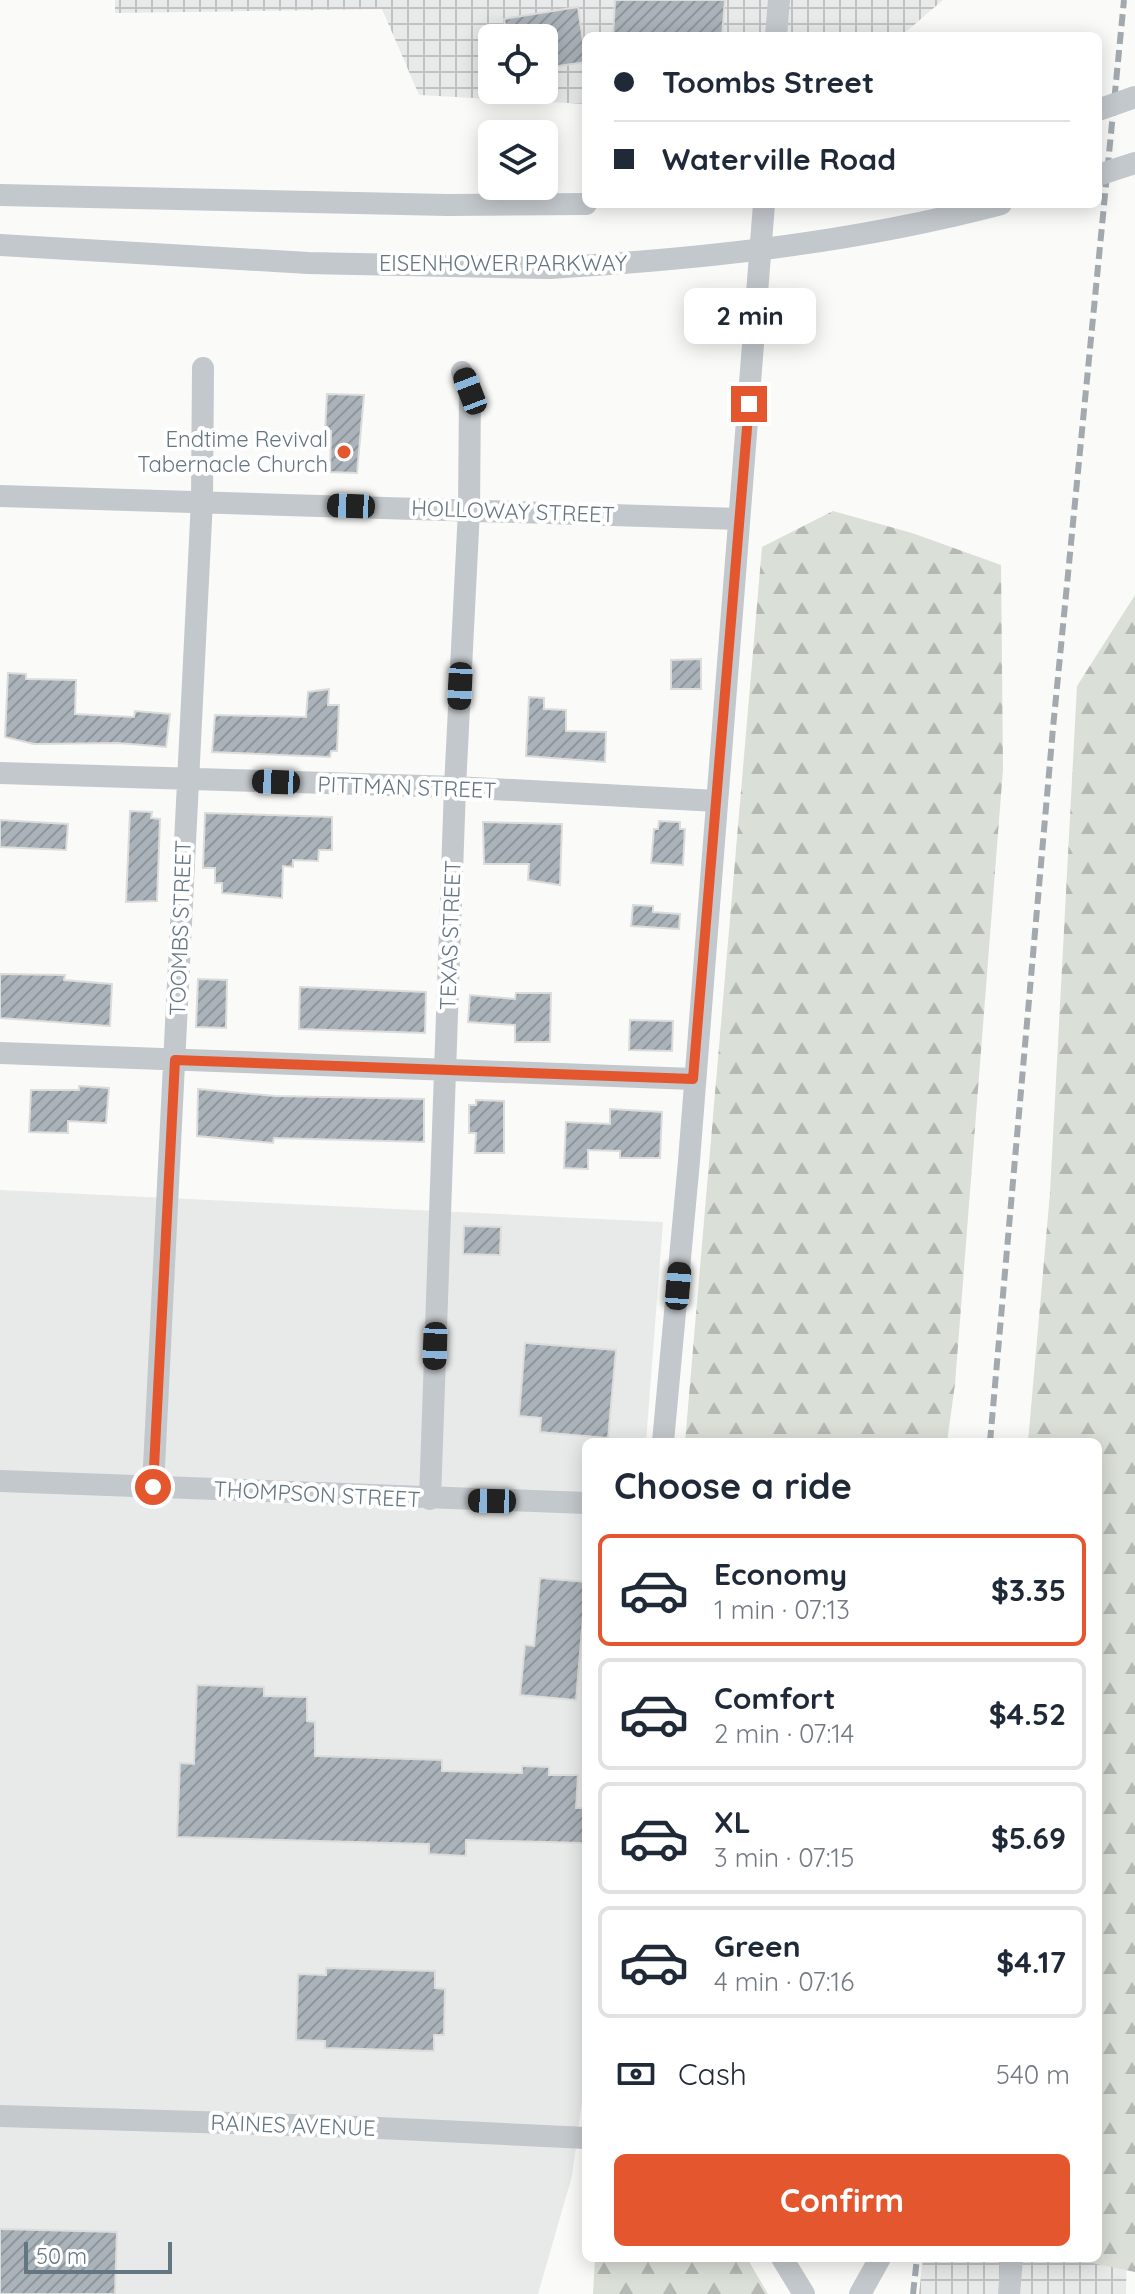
<!DOCTYPE html>
<html lang="en">
<head>
<meta charset="utf-8">
<style>
	body { margin:0; font-family:Quicksand,sans-serif; background:#f2f2f3; color:#1f2937; height:100vh; display:flex; flex-direction:column; font-size:30px; white-space:nowrap }
	* { box-sizing:border-box; margin:0 }
	p { font-size:26px; color:#747a83 }
	.icon { flex:none; width:44px; height:44px; fill:none; stroke:currentColor; stroke-width:2; stroke-linecap:round; stroke-linejoin:round }
	.map { position:relative; flex:1; overflow:hidden }
	.sheet { position:absolute; left:582px; top:1438px; width:520px; height:824px; display:flex; flex-direction:column; background:#fff; border-radius:12px; box-shadow:0 4px 20px #0003 }
	.sheet>* { flex:none }
	.banner { position:absolute; left:582px; top:32px; width:520px; height:176px; border-radius:12px; box-shadow:0 4px 20px #0003; display:grid; align-content:center; height:176px; padding:0 32px; background:#fff }
	.controls { position:absolute; left:478px; top:24px; display:grid; gap:16px }
	.controls a { display:grid; place-items:center; width:80px; height:80px; border-radius:12px; background:#fff; box-shadow:0 4px 20px #0003; font-size:40px }
	.scale { position:absolute; left:24px; bottom:20px; width:148px; box-sizing:border-box; padding-left:8px; border:4px solid #657683; border-top:0; font-size:22px; line-height:28px; white-space:nowrap; color:#657683; -webkit-text-stroke:6px #fff; paint-order:stroke }
	.end { position:absolute; width:36px; height:36px; margin:-18px; border:10px solid #e4572e; background:#fff; box-shadow:0 0 0 4px #fff }
	.from { border-radius:50% }
	.bubble { position:absolute; height:56px; border-radius:12px; background:#fff; box-shadow:0 4px 20px #0003; font-size:26px; font-weight:700; line-height:56px; text-align:center }
	.car { position:absolute; width:24px; height:48px; margin:-24px -12px; border-radius:10px; box-shadow:0 0 6px 2px #0007; background:linear-gradient(#222 24%,#8ab4d8 0 40%,#222 0 76%,#8ab4d8 0 86%,#222 0) }
	.banner b { display:flex; align-items:center; gap:28px; height:76px; font-size:30px }
	.banner b+b { border-top:2px solid #e0e1e3 }
	.banner i { width:20px; height:20px; background:#1f2937 }
	ul { padding:0; list-style:none }
	li { display:flex; align-items:center; gap:24px; height:112px; margin:0 16px 12px; padding:0 16px; border:4px solid #e0e1e3; border-radius:12px }
	li div { flex:1 }
	li b { display:block; font-size:30px }
	li em { font-style:normal; font-weight:700 }
	li.on { border-color:#e4572e }
	li>.icon { width:72px; height:72px; stroke-width:1.5 }
	h2 { padding:0 32px; font-size:36px; line-height:96px }
	.pay { display:flex; align-items:center; gap:20px; height:88px; padding:0 32px; font-size:30px }
	.pay p { margin-inline-start:auto }
	.cta { display:flex; gap:16px; margin-top:auto; padding:16px 32px }
	.cta a { flex:1; height:92px; border-radius:12px; background:#e4572e; color:#fff; font-size:32px; font-weight:700; line-height:92px; text-align:center }
	.map>svg:first-child { display:block }
	.built { fill:#e8e9e9 }
	.industrial { fill:url(#industrial-grid); fill-rule:evenodd }
	.forest { fill:url(#forest-firs) }
	.building { fill:url(#building-hatch); stroke:#dcdcda; stroke-width:2 }
	.lines { fill:none; stroke-linecap:round; stroke-linejoin:round }
	.minor { stroke:#c3c8cc; stroke-width:22 }
	.rail { stroke:#a2aab0; stroke-width:6; stroke-dasharray:12 6; stroke-linecap:butt }
	.minor-bridge { stroke:#c3c8cc; stroke-width:22 }
	.route { stroke:#e4572e; stroke-width:10 }
	.poi-dot { fill:#e4572e; stroke:#fff; stroke-width:3 }
	.labels { text-anchor:middle; dominant-baseline:central; stroke-width:8; stroke-linejoin:round; paint-order:stroke }
	.street-label { font-size:22px; fill:#657683; stroke:#fff }
	.poi-label { font-size:22px; fill:#657683; stroke:#fff; text-anchor:end }
</style>
</head>
<body>
<div class="map">
<svg width="1135" height="2294" viewBox="0 0 1135 2294">
	<defs>
		<pattern id="industrial-grid" width="8" height="8" patternUnits="userSpaceOnUse" patternTransform="scale(2)"><rect width="8" height="8" fill="#e8e9e9"/><path d="M0 4h8M4 0v8" fill="none" stroke="#c0c1c2"/></pattern>
		<pattern id="forest-firs" width="22" height="20" patternUnits="userSpaceOnUse" patternTransform="scale(2)"><rect width="22" height="20" fill="#dadfd7"/><path d="M5 1l3.5 6h-7zM16 11l3.5 6h-7z" fill="#b4b9b4"/></pattern>
		<pattern id="building-hatch" width="6" height="6" patternUnits="userSpaceOnUse" patternTransform="scale(2)"><rect width="6" height="6" fill="#aab3b9"/><path d="M-1 1l2-2M0 6l6-6M5 7l2-2" fill="none" stroke="#8e969c"/></pattern>
	</defs>
	<rect width="100%" height="100%" fill="#fafaf8"/>
	<path class="built" d="M0,1190L663,1222L646,1442H586V2072L572,2176L538,2294H0Z"/>
	<path class="industrial" d="M115,0H943L901,36H586V104L419,95L382,9L115,13ZM492,38H544V90H492Z
		M1127,2240L1126,2294H919L923,2258H1098Z"/>
	<path class="forest" d="M833,511L912,533L1001,565L1003,769L955,1384L947,1442H685L762,547Z
		M1135,595V2272L1092,2263L1087,2258H1098V1442H1028L1050,1193L1077,686Z
		M595,2258H747L768,2294H593Z"/>
	<path class="building" d="M615,0H725L722,36H613Z
		M578,7L586,62L544,68V38H507L504,19Z
		M327,394L364,395L357,473L330,472L331,431H325Z
		M701,659V689H671V660Z
		M8,673L26,674V679L76,680L75,714L134,717L135,711L170,714L166,747L118,743L34,744L5,737Z
		M329,689L328,705H339L337,751H331L330,757L212,752L215,715L306,717L308,692Z
		M529,697L544,698V709L566,710V731L606,732L605,762L526,756Z
		M130,811L152,812L151,818L160,819L157,901L126,902Z
		M205,813L332,817V850H319L318,861L293,860V867L283,866L282,898L222,893V883H215V868H203Z
		M0,820L68,824L66,850L0,847Z
		M659,821L680,822V829H685L683,865L651,863L654,829H658Z
		M483,822L562,824L560,885L528,880L529,864H484Z
		M633,905L653,906V912L680,914L679,929L631,926Z
		M0,974L65,975L64,980L112,984L110,1026L0,1018Z
		M198,979L227,980L226,1028L196,1027Z
		M300,987L426,992L425,1033L299,1029Z
		M516,993H551L550,1042H515V1025L468,1022L470,995L515,999Z
		M630,1020L673,1021L672,1051L629,1050Z
		M79,1086L109,1088L106,1123L68,1121V1133L29,1132L31,1090H79Z
		M198,1089L275,1096L424,1099V1142L274,1138L273,1143L197,1136Z
		M476,1100L504,1101V1153H475L476,1133H469V1105H476Z
		M610,1109L662,1112L660,1158H620V1151L588,1150V1169L564,1168L566,1122L610,1124Z
		M464,1226L501,1227L500,1255L463,1254Z
		M525,1343L616,1350L608,1438L540,1432L541,1418L519,1416Z
		M540,1578L586,1582L576,1700L520,1695L525,1645L534,1646Z
		M197,1685L264,1687V1696L307,1697V1721L315,1722V1756L442,1760V1771L522,1773V1766L549,1767V1775H578L576,1808H584L583,1843L466,1840V1856L429,1854V1844L177,1837L180,1763L194,1764Z
		M326,1968L435,1971V1988L445,1989L444,2035H434V2051L325,2048V2041L296,2040L298,1974L326,1975Z
		M0,2229L117,2232L115,2294H0Z"/>
	<g class="lines">
		<path class="minor" d="M776,36L779,0
			M0,195L447,205L586,204
			M0,245L308,263L550,268
			M0,496L739,519
			M0,773L455,787L717,801
			M0,1053L693,1079
			M663,1442L689,1161L764,204
			M0,1481L586,1503
			M153,1487L202,500L203,368
			M430,1499L455,787L469,510L470,391L462,372
			M0,2116L358,2127L586,2138
			M782,2258L804,2294
			M860,2294L880,2258
			M1009,2294L1012,2258"/>
		<path class="rail" d="M990,1442L1053,728L1124,0
			M913,2294L917,2258"/>
		<path class="minor-bridge" d="M1098,110L1135,97
			M1098,175L1135,163
			M550,268C703,259 852,243 1001,204"/>
	</g>
	<g class="lines">
		<path class="route" d="M153,1487L175,1060L693,1079L749,404"/>
	</g>
	<circle class="poi-dot" cx="344" cy="452" r="8"/>
	<g class="labels">
		<g class="street-label">
			<text x="503" y="263">EISENHOWER PARKWAY</text>
			<text transform="translate(513 511) rotate(2)">HOLLOWAY STREET</text>
			<text transform="translate(407 787) rotate(2)">PITTMAN STREET</text>
			<text transform="translate(180 928) rotate(-88)">TOOMBS STREET</text>
			<text transform="translate(450 935) rotate(-88)">TEXAS STREET</text>
			<text transform="translate(317 1494) rotate(3)">THOMPSON STREET</text>
			<text transform="translate(293 2125) rotate(2)">RAINES AVENUE</text>
		</g>
		<g class="poi-label">
			<text x="328" y="439">Endtime Revival<tspan x="328" dy="25">Tabernacle Church</tspan></text>
		</g>
	</g>
</svg>
<div class="controls">
<a><svg class="icon" aria-label="locate" viewBox="0 0 24 24"><circle cx="12" cy="12" r="6"/><path d="M12 2v4M12 18v4M2 12h4M18 12h4"/></svg></a>
<a><svg class="icon" aria-label="layers" viewBox="0 0 24 24"><path d="M12 4l9 5-9 5-9-5zM3 14l9 5 9-5"/></svg></a>
</div>
<div class="scale">50 m</div>
<i class="end from" style="left:153px;top:1487px"></i>
<i class="end" style="left:749px;top:404px"></i>
<div class="bubble" style="left:684px;top:288px;width:132px">2 min</div>
<i class="car" style="left:470px;top:391px;rotate:339deg"></i>
<i class="car" style="left:351px;top:506px;rotate:272deg"></i>
<i class="car" style="left:460px;top:686px;rotate:183deg"></i>
<i class="car" style="left:276px;top:782px;rotate:272deg"></i>
<i class="car" style="left:678px;top:1286px;rotate:5deg"></i>
<i class="car" style="left:435px;top:1346px;rotate:182deg"></i>
<i class="car" style="left:492px;top:1501px;rotate:271deg"></i>
<div class="banner">
<b><i class="from"></i>Toombs Street</b>
<b><i></i>Waterville Road</b>
</div>
<section class="sheet">
<h2>Choose a ride</h2>
<ul>
<li class="on"><svg class="icon" aria-label="car" viewBox="0 0 24 24"><path d="M5 17H2v-5l4-1 3-4h7l3 4 3 1v5h-3M9 17h6M6 11h13"/><circle cx="7" cy="17" r="2"/><circle cx="17" cy="17" r="2"/></svg><div><b>Economy</b><p>1 min · 07:13</p></div><em>$3.35</em></li>
<li><svg class="icon" aria-label="car" viewBox="0 0 24 24"><path d="M5 17H2v-5l4-1 3-4h7l3 4 3 1v5h-3M9 17h6M6 11h13"/><circle cx="7" cy="17" r="2"/><circle cx="17" cy="17" r="2"/></svg><div><b>Comfort</b><p>2 min · 07:14</p></div><em>$4.52</em></li>
<li><svg class="icon" aria-label="car" viewBox="0 0 24 24"><path d="M5 17H2v-5l4-1 3-4h7l3 4 3 1v5h-3M9 17h6M6 11h13"/><circle cx="7" cy="17" r="2"/><circle cx="17" cy="17" r="2"/></svg><div><b>XL</b><p>3 min · 07:15</p></div><em>$5.69</em></li>
<li><svg class="icon" aria-label="car" viewBox="0 0 24 24"><path d="M5 17H2v-5l4-1 3-4h7l3 4 3 1v5h-3M9 17h6M6 11h13"/><circle cx="7" cy="17" r="2"/><circle cx="17" cy="17" r="2"/></svg><div><b>Green</b><p>4 min · 07:16</p></div><em>$4.17</em></li>
</ul>
<div class="pay"><svg class="icon" aria-label="cash" viewBox="0 0 24 24"><path d="M3 7h18v10H3z"/><circle cx="12" cy="12" r="2"/></svg>Cash<p>540 m</p></div>
<div class="cta"><a>Confirm</a></div>
</section>
</div>
</body>
</html>
